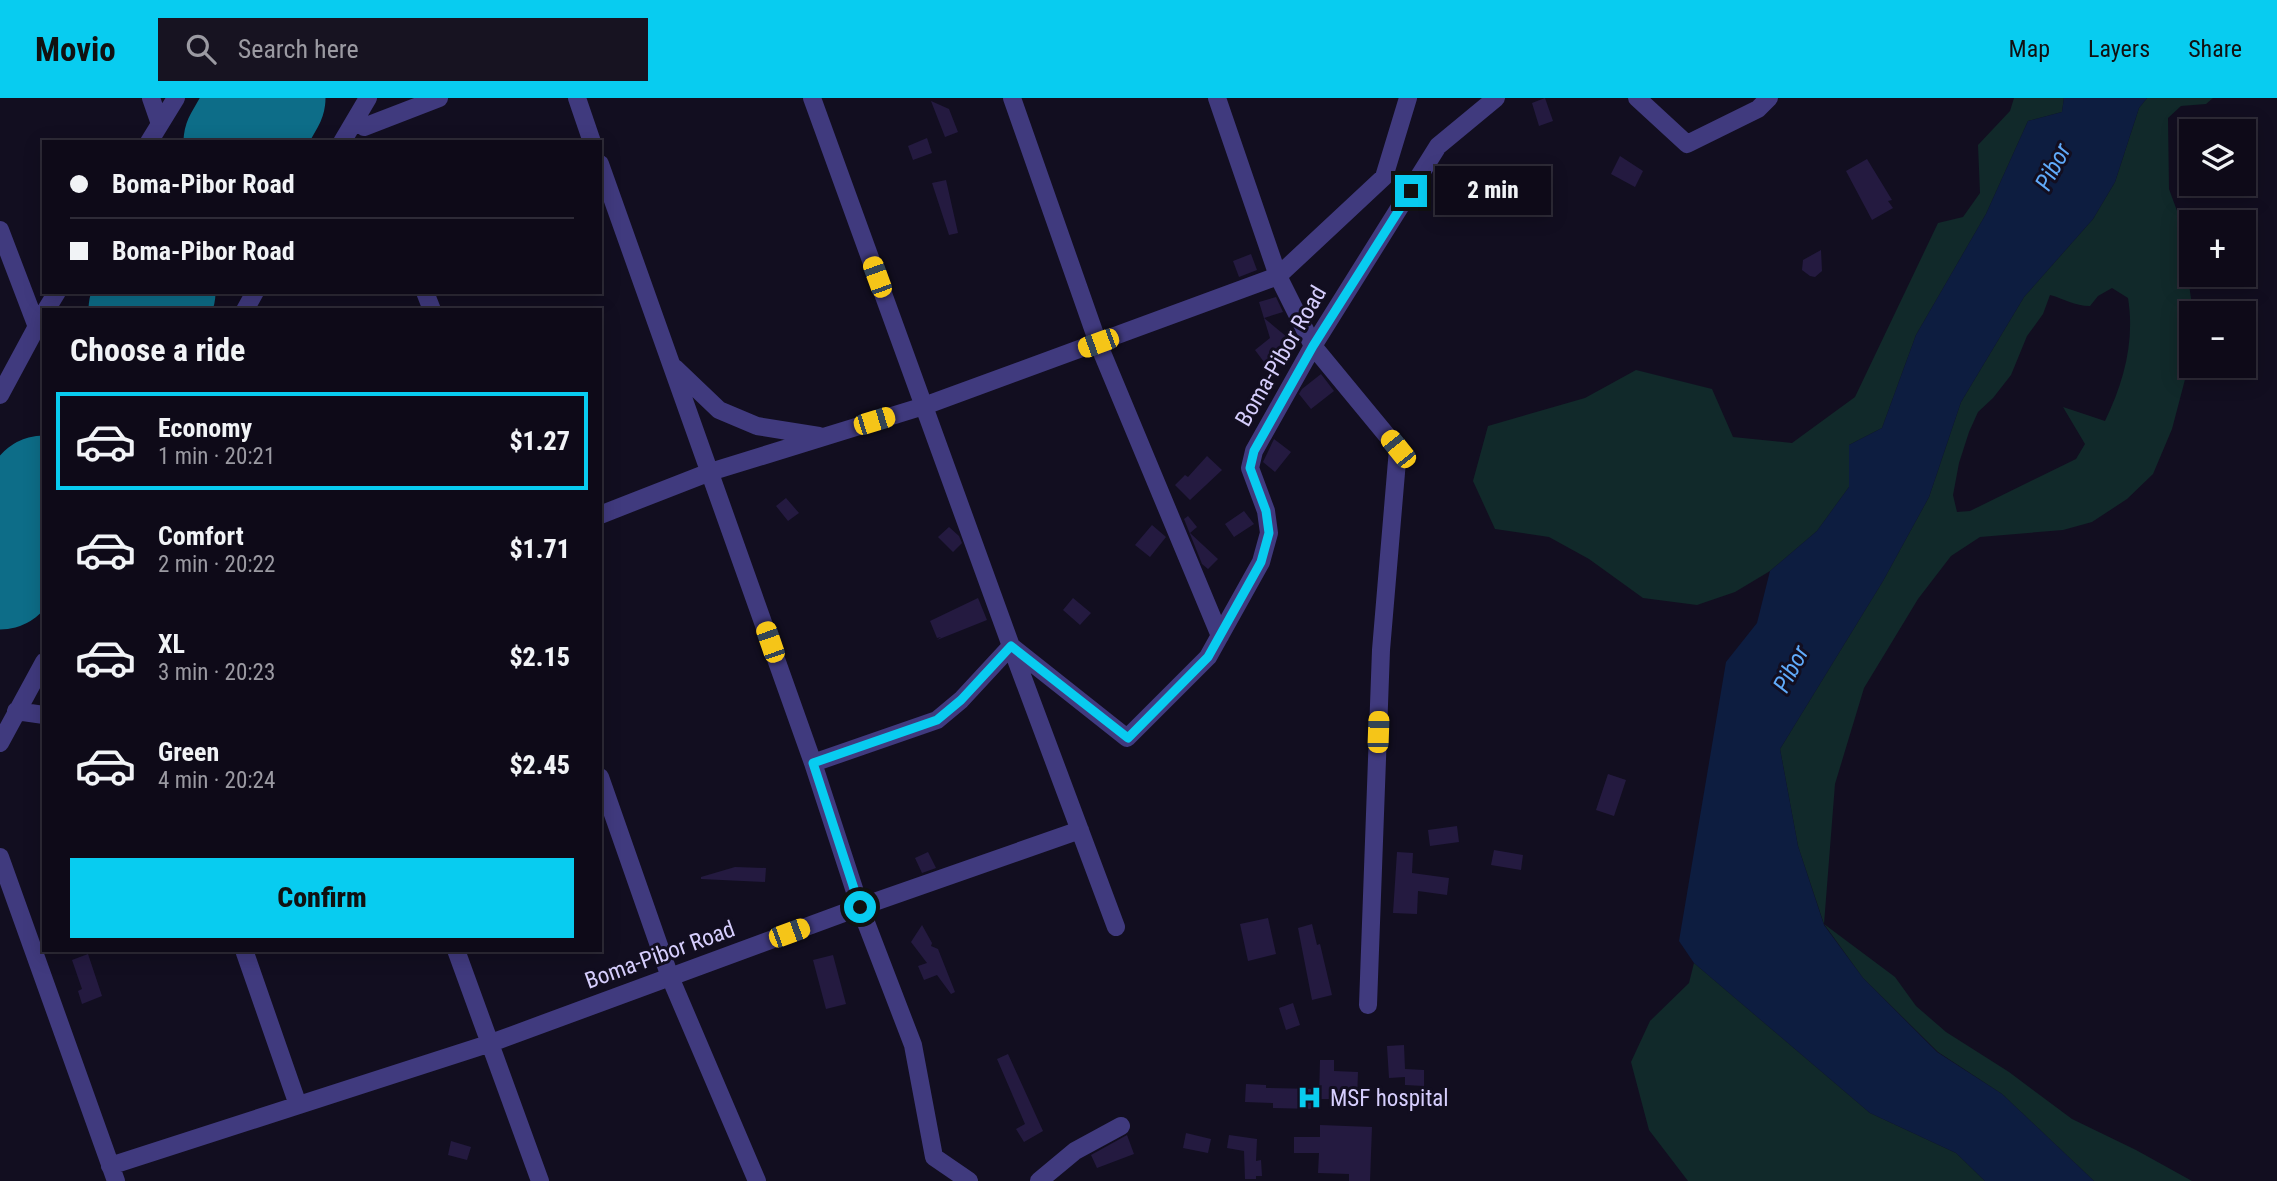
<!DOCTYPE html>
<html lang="en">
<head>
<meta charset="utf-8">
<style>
	body { margin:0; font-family:"Roboto Condensed",sans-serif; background:#171321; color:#f1f3f6; height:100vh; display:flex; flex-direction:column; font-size:26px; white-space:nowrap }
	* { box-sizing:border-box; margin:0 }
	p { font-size:23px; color:#9b9aa2 }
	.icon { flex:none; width:38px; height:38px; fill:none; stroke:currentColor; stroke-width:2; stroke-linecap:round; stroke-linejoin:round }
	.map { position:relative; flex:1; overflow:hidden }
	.details { position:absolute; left:42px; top:210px; width:560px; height:644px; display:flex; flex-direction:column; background:#0e0a18; border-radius:0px; box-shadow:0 4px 18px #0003,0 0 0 2px #2e2b37 }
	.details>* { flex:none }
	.hud { position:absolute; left:42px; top:42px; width:560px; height:154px; border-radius:0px; box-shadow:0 4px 18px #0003,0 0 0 2px #2e2b37; display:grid; align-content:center; height:154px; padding:0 28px; background:#0e0a18 }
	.fabs { position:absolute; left:2179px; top:21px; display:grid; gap:14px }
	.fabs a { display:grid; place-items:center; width:77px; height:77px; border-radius:0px; background:#0e0a18; box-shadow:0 4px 18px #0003,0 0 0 2px #2e2b37; font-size:35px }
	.end { position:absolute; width:32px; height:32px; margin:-16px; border:9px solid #08ccf0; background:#111; box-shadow:0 0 0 4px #111 }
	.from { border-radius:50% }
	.bubble { position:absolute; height:49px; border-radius:0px; background:#0e0a18; box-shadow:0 4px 18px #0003,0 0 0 2px #2e2b37; font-size:23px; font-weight:800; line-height:49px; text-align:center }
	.car { position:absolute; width:21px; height:42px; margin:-21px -10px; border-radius:9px; box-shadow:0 0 5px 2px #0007; background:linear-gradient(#f5c518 24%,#345 0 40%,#f5c518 0 76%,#345 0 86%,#f5c518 0) }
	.hud b { display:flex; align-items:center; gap:24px; height:66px; font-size:26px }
	.hud b+b { border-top:2px solid #2e2b37 }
	.hud i { width:18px; height:18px; background:#f1f3f6 }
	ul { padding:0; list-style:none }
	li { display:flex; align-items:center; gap:21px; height:98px; margin:0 14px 10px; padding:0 14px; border:4px solid transparent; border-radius:0px }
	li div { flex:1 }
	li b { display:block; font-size:26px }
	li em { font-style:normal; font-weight:800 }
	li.selected { border-color:#08ccf0 }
	li>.icon { width:63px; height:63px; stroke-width:1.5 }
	h2 { padding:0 28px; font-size:32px; line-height:84px }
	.button { display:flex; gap:14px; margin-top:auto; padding:14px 28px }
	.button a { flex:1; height:80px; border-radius:0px; background:#08ccf0; color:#111; font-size:28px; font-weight:800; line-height:80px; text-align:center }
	header { display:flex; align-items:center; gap:42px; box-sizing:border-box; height:98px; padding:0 35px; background:#08ccf0; color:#111 }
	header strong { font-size:33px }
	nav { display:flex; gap:38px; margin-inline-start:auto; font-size:24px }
	.search { width:490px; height:63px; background:#171321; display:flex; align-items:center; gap:18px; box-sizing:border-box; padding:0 24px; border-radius:0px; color:#9b9aa2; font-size:26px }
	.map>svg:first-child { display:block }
	.green { fill:#11292a; fill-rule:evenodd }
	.water { fill:#0d1d40 }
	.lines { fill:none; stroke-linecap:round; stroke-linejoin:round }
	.runway { stroke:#0d6d88; stroke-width:117 }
	.building { fill:#241a40 }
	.minor { stroke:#403a7e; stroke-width:18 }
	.route { stroke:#08ccf0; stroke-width:9 }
	.labels { text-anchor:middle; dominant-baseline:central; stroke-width:6; stroke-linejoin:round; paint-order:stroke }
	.street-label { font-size:23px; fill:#d6cefd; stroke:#120e20 }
	.poi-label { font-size:23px; fill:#d6cefd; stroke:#120e20; text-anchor:start }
	.water-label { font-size:24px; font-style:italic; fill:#60aafa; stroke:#120e20 }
</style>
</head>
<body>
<header>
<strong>Movio</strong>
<div class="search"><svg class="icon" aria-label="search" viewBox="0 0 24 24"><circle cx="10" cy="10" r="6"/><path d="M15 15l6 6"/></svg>Search here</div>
<nav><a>Map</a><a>Layers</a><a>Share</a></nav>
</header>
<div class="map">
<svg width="2277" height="1083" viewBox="0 0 2277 1083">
	<rect width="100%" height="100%" fill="#120e20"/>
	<path class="green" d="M2014,0H2064L2062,14L2028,23L1986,116L1916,237L1882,330L1849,347V389L1817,433L1770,473L1735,494L1697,507L1643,500L1589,461L1549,439L1495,431L1473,383L1488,328L1585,300L1636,272L1712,291L1733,339L1792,345L1855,299L1938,125L1963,119L1980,95L1978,47L2010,13Z
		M2147,0H2213L2206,6L2181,8L2168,20L2169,91L2180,121L2193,215L2188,270L2172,331L2153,376L2127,401L2092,424L2063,432L1980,439L1951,458L1918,501L1864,590L1835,686L1824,826L1895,879L1916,908L1946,934L2009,974L2072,1021L2136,1052L2192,1083H2094L2002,996L1938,954L1863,880L1824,826L1798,748L1780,651L1883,483L1929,399L1961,304L2024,199L2093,121L2115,84L2139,10ZM2112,190L2128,200C2135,243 2124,284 2105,323L2063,309L2085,346L2076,361L1970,413L1957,414L1953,397L1959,365L1969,334L1978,314L1993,300L2011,277L2027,238L2043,216L2050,197C2065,201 2074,208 2090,208L2098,198Z
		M1694,865L1870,1015L1956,1055L1985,1083H1688L1649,1032L1631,964L1650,923L1689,885Z"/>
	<path class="water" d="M2064,0H2147L2139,10L2115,84L2093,121L2024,199L1961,304L1929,399L1883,483L1780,651L1798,748L1824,827L1863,880L1937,954L2002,996L2094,1083H1985L1956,1055L1870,1015L1694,865L1679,843L1726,564L1757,525L1770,473L1817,433L1849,389V347L1882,330L1916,237L1986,116L2028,23L2062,14Z"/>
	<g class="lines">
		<path class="runway" d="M242,44L267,0
			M147,212L157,194
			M0,473L44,396"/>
	</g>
	<path class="building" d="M1545,0L1553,23L1539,28L1532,5Z
		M931,3L949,11L958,34L945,39Z
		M927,40L932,55L913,62L908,48Z
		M1620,58L1643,73L1635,89L1611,76Z
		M1867,61L1892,102L1888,103L1893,110L1872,122L1846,73Z
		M946,82L958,135L949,137L932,85Z
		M1821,152L1822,173L1815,179L1810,178L1802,172L1803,162Z
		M1251,156L1257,172L1239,179L1233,163Z
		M1276,199L1283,214L1264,220L1293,244L1270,272L1255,252L1270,240L1259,204Z
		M1321,276L1334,293L1311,311L1299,296L1302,291Z
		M1274,341L1291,354L1275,374L1263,364Z
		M1207,358L1222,372L1190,402L1175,387L1185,377L1188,379Z
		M786,400L799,415L788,423L776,408Z
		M1244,413L1254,426L1234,439L1225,426Z
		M1188,418L1197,429L1190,435L1218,461L1208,471L1202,466L1184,421Z
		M1152,427L1166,439L1150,459L1135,447Z
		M949,429L959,438L962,445L953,454L938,439Z
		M978,500L987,522L937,542L941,539L937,540L930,523Z
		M1073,500L1091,515L1080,527L1063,512Z
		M1608,676L1626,682L1614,718L1596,712Z
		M1457,728L1459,744L1430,748L1428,732Z
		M1494,752L1523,757L1521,772L1491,767Z
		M928,754L936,770L922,775L915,760Z
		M1397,754L1413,755L1412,775L1449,780L1447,797L1418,793L1417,816L1393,815Z
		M735,769L766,770L765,784L701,781V779Z
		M1268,820L1276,856L1248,863L1240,826Z
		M1312,826L1317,847L1320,846L1332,897L1312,902L1298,830Z
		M922,827L932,845L931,848L938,851L955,894L951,896L937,877L924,882L918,868L927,865L911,844Z
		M88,856L102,898L82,906L78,893L82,891L72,862Z
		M833,857L846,906L826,911L813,862Z
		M1293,905L1300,927L1286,932L1279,910Z
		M1404,947L1405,971L1424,972V988L1405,987V979L1389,980L1387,948Z
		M1008,956L1043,1033L1024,1044L1016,1031L1025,1026L997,961Z
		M1320,962H1334V973L1358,974L1357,1001H1319Z
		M1246,986L1266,987V990L1316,991L1315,1011L1273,1010V1005L1245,1004Z
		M1320,1027L1372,1029L1370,1083H1349V1076L1318,1075L1319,1055H1294V1039H1320Z
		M1186,1035L1211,1041L1208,1055L1183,1050Z
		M1127,1037L1134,1056L1097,1070L1091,1057Z
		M1229,1037L1257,1041L1256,1063L1261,1062L1262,1078H1256V1081H1245L1244,1053L1227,1050Z
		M451,1043L471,1049L467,1062L448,1057Z"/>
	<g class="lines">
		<path class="minor" d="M151,0L160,26
			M577,0L592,44
			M812,0L1011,548L1116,829
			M1012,0L1098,245L1220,538
			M1217,0L1278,178L1313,248L1398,351L1381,552L1368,907
			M1637,0L1687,46L1758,11L1769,0
			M364,29L439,0
			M149,44L176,0
			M342,44L368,0
			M600,66L813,665L860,809L913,947L934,1059L969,1083
			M0,132L37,229
			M425,194L432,212
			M46,212L57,194
			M245,212L255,194
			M675,270L719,312L757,328L819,338
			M0,297L42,219
			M600,417L710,374L924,308L1278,178L1384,79L1408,0
			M16,613L44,617
			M0,645L44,564
			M813,665L937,622L961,602L1011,548L1127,640L1208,559L1261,464L1269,435L1266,413L1250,370L1254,353L1313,248L1438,48L1496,0
			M600,679L670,879L757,1083
			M0,759L116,1083
			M244,852L298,1007
			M456,852L540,1083
			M110,1068L491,945L860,809L1080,732
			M1039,1083L1075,1053L1121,1028"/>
	</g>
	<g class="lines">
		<path class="route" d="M860,809L813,665L937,622L961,602L1011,548L1128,640L1208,559L1261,464L1269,435L1266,413L1250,370L1254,353L1313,248L1411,93"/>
	</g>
	<defs>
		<symbol id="hospital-bare" viewBox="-9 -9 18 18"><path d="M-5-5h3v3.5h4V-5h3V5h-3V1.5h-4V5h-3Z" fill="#08ccf0" stroke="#120e20" stroke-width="2.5" paint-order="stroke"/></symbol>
	</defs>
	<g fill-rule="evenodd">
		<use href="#hospital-bare" x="1292" y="982" width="35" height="35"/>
	</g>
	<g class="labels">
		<g class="street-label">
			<text transform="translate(1281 258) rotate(-60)">Boma-Pibor Road</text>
			<text transform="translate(660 857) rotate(-20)">Boma-Pibor Road</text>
		</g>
		<g class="poi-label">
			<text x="1330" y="1000">MSF hospital</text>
		</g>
		<g class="water-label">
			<text transform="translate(2053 69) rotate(-62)">Pibor</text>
			<text transform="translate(1791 571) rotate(-62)">Pibor</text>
		</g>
	</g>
</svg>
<div class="fabs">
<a><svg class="icon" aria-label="layers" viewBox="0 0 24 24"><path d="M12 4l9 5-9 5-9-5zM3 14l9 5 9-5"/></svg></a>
<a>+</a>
<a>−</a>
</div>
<i class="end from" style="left:860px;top:809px"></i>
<i class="end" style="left:1411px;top:93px"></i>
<div class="bubble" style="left:1435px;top:68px;width:116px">2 min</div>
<i class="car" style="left:877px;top:179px;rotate:340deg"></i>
<i class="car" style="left:1098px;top:245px;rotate:250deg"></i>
<i class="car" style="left:874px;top:323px;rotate:73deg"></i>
<i class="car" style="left:1398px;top:351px;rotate:321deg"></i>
<i class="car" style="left:770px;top:544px;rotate:341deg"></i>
<i class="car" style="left:1378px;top:634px;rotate:2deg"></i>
<i class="car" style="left:789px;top:835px;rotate:70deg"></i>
<div class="hud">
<b><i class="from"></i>Boma-Pibor Road</b>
<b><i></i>Boma-Pibor Road</b>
</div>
<section class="details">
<h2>Choose a ride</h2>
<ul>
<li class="selected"><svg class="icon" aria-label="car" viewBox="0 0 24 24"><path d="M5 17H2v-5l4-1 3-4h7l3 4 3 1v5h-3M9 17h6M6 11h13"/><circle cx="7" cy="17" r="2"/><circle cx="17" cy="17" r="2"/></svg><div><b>Economy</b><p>1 min · 20:21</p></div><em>$1.27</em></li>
<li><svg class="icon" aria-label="car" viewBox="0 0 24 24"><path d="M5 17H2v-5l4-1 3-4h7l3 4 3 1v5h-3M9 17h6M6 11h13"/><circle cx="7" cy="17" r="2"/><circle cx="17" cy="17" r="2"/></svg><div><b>Comfort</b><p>2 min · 20:22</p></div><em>$1.71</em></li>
<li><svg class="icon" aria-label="car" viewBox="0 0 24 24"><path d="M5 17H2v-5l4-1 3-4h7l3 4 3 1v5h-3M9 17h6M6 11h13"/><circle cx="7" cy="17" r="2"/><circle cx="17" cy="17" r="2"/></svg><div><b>XL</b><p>3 min · 20:23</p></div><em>$2.15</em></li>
<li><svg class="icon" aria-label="car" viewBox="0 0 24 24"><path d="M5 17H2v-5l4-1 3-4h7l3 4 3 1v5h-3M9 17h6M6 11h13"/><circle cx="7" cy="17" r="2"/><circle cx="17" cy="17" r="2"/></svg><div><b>Green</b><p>4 min · 20:24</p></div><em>$2.45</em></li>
</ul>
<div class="button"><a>Confirm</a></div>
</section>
</div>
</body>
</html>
